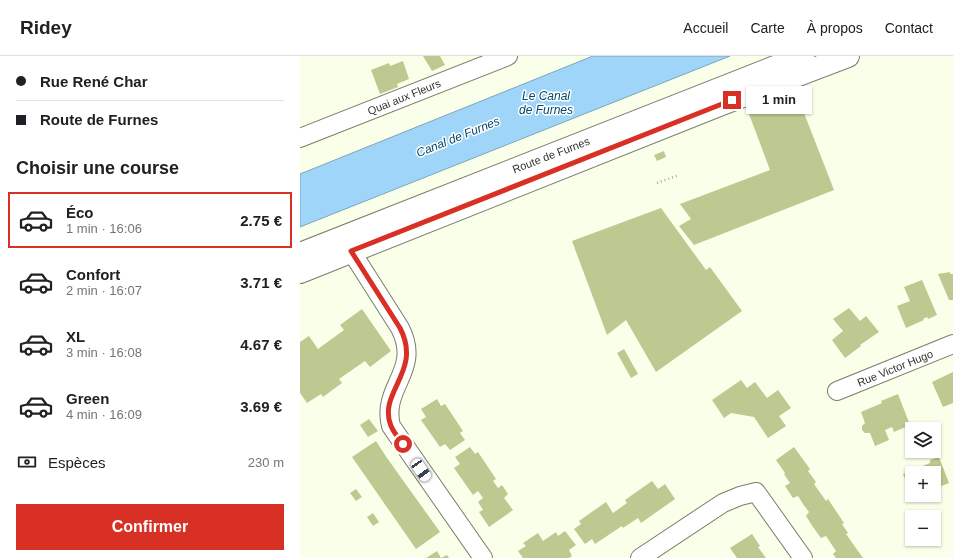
<!DOCTYPE html>
<html lang="fr">
<head>
<meta charset="utf-8">
<style>
	body { margin:0; font-family:Arial,sans-serif; background:#f6f6f6; color:#202124; height:100vh; display:flex; flex-direction:column; font-size:15px; white-space:nowrap }
	* { box-sizing:border-box; margin:0 }
	p { font-size:13px; color:#757577 }
	.icon { flex:none; width:22px; height:22px; fill:none; stroke:currentColor; stroke-width:2; stroke-linecap:round; stroke-linejoin:round }
	.map { position:relative; flex:1; overflow:hidden }
	.drawer { display:flex; flex-direction:column; background:#fff; width:300px }
	.drawer>* { flex:none }
	.banner { display:grid; align-content:center; height:88px; padding:0 16px; background:#fff }
	.controls { position:absolute; left:605px; top:366px; display:grid; gap:8px }
	.controls a { display:grid; place-items:center; width:36px; height:36px; border-radius:0px; background:#fff; box-shadow:0 1px 3px #0004; font-size:20px }
	.end { position:absolute; width:18px; height:18px; margin:-9px; border:5px solid #d93025; background:#fff; box-shadow:0 0 0 2px #fff }
	.from { border-radius:50% }
	.bubble { position:absolute; height:28px; border-radius:0px; background:#fff; box-shadow:0 1px 3px #0004; font-size:13px; font-weight:600; line-height:28px; text-align:center }
	.car { position:absolute; width:12px; height:24px; margin:-12px -6px; border-radius:5px; box-shadow:0 0 3px 1px #0007; background:linear-gradient(#fff 24%,#345 0 40%,#fff 0 76%,#345 0 86%,#fff 0) }
	.banner b { display:flex; align-items:center; gap:14px; height:38px; font-size:15px }
	.banner b+b { border-top:1px solid #e0e0e0 }
	.banner i { width:10px; height:10px; background:#202124 }
	ul { padding:0; list-style:none }
	li { display:flex; align-items:center; gap:12px; height:56px; margin:0 8px 6px; padding:0 8px; border:2px solid transparent; border-radius:0px }
	li div { flex:1 }
	li b { display:block; font-size:15px }
	li em { font-style:normal; font-weight:600 }
	li.active { border-color:#d93025 }
	li>.icon { width:36px; height:36px; stroke-width:1.5 }
	h2 { padding:0 16px; font-size:18px; line-height:48px }
	.pay { display:flex; align-items:center; gap:10px; height:44px; padding:0 16px; font-size:15px }
	.pay p { margin-inline-start:auto }
	.cta { display:flex; gap:8px; margin-top:auto; padding:8px 16px }
	.cta a { flex:1; height:46px; border-radius:0px; background:#d93025; color:#fff; font-size:16px; font-weight:600; line-height:46px; text-align:center }
	header { display:flex; align-items:center; gap:24px; box-sizing:border-box; height:56px; padding:0 20px; background:#fff; border-bottom:1px solid #e0e0e0 }
	header strong { font-size:19px }
	nav { display:flex; gap:22px; margin-inline-start:auto; font-size:14px }
	main { display:flex; flex:1; min-height:0 }
	.map>svg:first-child { display:block }
	.water { fill:#9fd5f9; stroke:#7ea4bb }
	.building { fill:#bdc991 }
	.lines { fill:none; stroke-linecap:round; stroke-linejoin:round }
	.street-casing { stroke:#797d69; stroke-width:20 }
	.primary-casing { stroke:#797d69; stroke-width:24 }
	.path { stroke:#a8ac9b; stroke-width:2.5; stroke-dasharray:1 3; stroke-linecap:butt }
	.street { stroke:#fff; stroke-width:18 }
	.primary { stroke:#fff; stroke-width:22 }
	.route { stroke:#d93025; stroke-width:5 }
	.labels { text-anchor:middle; dominant-baseline:central; stroke-width:3; stroke-linejoin:round; paint-order:stroke }
	.street-label { font-size:11px; fill:#31332b; stroke:#fff }
	.water-label { font-size:12px; font-style:italic; fill:#004769; stroke:#fff }
</style>
</head>
<body>
<header>
<strong>Ridey</strong>
<nav><a>Accueil</a><a>Carte</a><a>À propos</a><a>Contact</a></nav>
</header>
<main>
<section class="drawer">
<div class="banner">
<b><i class="from"></i>Rue René Char</b>
<b><i></i>Route de Furnes</b>
</div>
<h2>Choisir une course</h2>
<ul>
<li class="active"><svg class="icon" aria-label="car" viewBox="0 0 24 24"><path d="M5 17H2v-5l4-1 3-4h7l3 4 3 1v5h-3M9 17h6M6 11h13"/><circle cx="7" cy="17" r="2"/><circle cx="17" cy="17" r="2"/></svg><div><b>Éco</b><p>1 min · 16:06</p></div><em>2.75 €</em></li>
<li><svg class="icon" aria-label="car" viewBox="0 0 24 24"><path d="M5 17H2v-5l4-1 3-4h7l3 4 3 1v5h-3M9 17h6M6 11h13"/><circle cx="7" cy="17" r="2"/><circle cx="17" cy="17" r="2"/></svg><div><b>Confort</b><p>2 min · 16:07</p></div><em>3.71 €</em></li>
<li><svg class="icon" aria-label="car" viewBox="0 0 24 24"><path d="M5 17H2v-5l4-1 3-4h7l3 4 3 1v5h-3M9 17h6M6 11h13"/><circle cx="7" cy="17" r="2"/><circle cx="17" cy="17" r="2"/></svg><div><b>XL</b><p>3 min · 16:08</p></div><em>4.67 €</em></li>
<li><svg class="icon" aria-label="car" viewBox="0 0 24 24"><path d="M5 17H2v-5l4-1 3-4h7l3 4 3 1v5h-3M9 17h6M6 11h13"/><circle cx="7" cy="17" r="2"/><circle cx="17" cy="17" r="2"/></svg><div><b>Green</b><p>4 min · 16:09</p></div><em>3.69 €</em></li>
</ul>
<div class="pay"><svg class="icon" aria-label="cash" viewBox="0 0 24 24"><path d="M3 7h18v10H3z"/><circle cx="12" cy="12" r="2"/></svg>Espèces<p>230 m</p></div>
<div class="cta"><a>Confirmer</a></div>
</section>
<div class="map">
<svg width="653" height="502" viewBox="0 0 653 502">
	<rect width="100%" height="100%" fill="#f9ffe8"/>
	<path class="water" d="M293,0H430L0,171V118Z"/>
	<path class="building" d="M123,0H140L145,9L132,15Z
		M103,5L109,23L97,28L98,31L80,38L71,14L89,7L90,10Z
		M497,39L534,134L394,189L379,170L391,163L380,148L470,114L449,58Z
		M364,95L366,101L357,105L354,99Z
		M361,152L406,214L410,211L442,255L356,316L326,264L307,279L272,185Z
		M650,216V218H653V244H649L638,218Z
		M622,224L637,259L628,263L627,261L623,263L624,264L606,272L597,250L610,245L604,231Z
		M549,252L560,265L566,260L579,276L560,289L561,290L545,302L532,284L543,275L533,263Z
		M62,253L91,295L70,311L65,305L39,323L42,327L23,341L21,338L7,347L0,337V286L9,280L18,293L44,274L40,269Z
		M324,293L338,318L331,322L317,297Z
		M653,316V347L643,351L632,326Z
		M441,324L447,332L455,326L467,342L478,334L491,352L479,360L486,370L468,382L454,361L431,357L424,362L412,344Z
		M598,338L610,369L594,376L592,371L585,374L589,384L575,390L570,377H565L562,374V370L565,367L561,356L582,347L581,345Z
		M137,343L141,350L145,348L163,375L160,377L165,384L150,394L145,388L140,391L121,364L126,361L121,353Z
		M69,363L78,375L68,381L60,369Z
		M76,385L87,402L140,476L116,493L52,401Z
		M170,391L175,398L178,396L196,423L193,425L198,432L202,429L208,438L204,442L213,454L189,471L179,456L183,454L178,446L183,442L178,435L173,439L154,412L160,408L155,401Z
		M494,391L510,413L508,415L516,426L514,428L526,445L528,443L544,467L542,468L548,477L546,478L563,502H536L533,498L536,495L526,480L521,482L513,471L506,460L509,456L503,448L498,440L493,442L485,430L490,427L484,418L485,417L476,404Z
		M639,401L649,427L634,433V417H612V439H619L613,442L603,418L630,407V404Z
		M352,425L358,433L365,428L375,443L341,467L338,462L323,472L322,470L295,488L292,483L285,488L274,473L281,468L279,465L306,446L313,457L327,447L325,444Z
		M56,433L62,441L56,445L50,437Z
		M73,457L79,466L73,470L67,461Z
		M265,475L276,489L269,494L272,500L269,502H223L218,495L226,490L223,487L238,477L243,485L256,476L258,480Z
		M452,478L460,490L458,491L466,502H437L430,492Z
		M137,495L141,502L147,499L149,502H126Z"/>
	<g class="lines">
		<defs>
			<path id="street" d="M0,82L208,0
				M46,184L51,195L100,272C122,315 81,330 91,370L183,502
				M537,335L653,288
				M340,502L423,447L440,440L456,436L503,502"/>
			<path id="primary" d="M0,198L503,0
				M0,216L419,49L548,0"/>
		</defs>
		<use href="#street" class="street-casing"/>
		<use href="#primary" class="primary-casing"/>
		<path class="path" d="M357,127L379,119"/>
		<use href="#street" class="street"/>
		<use href="#primary" class="primary"/>
	</g>
	<g class="lines">
		<path class="route" d="M103,388C99,383 94,377 91,370C77,336 123,316 100,272L51,195L432,44"/>
	</g>
	<g class="labels">
		<g class="street-label">
			<text transform="translate(104 41) rotate(-22)">Quai aux Fleurs</text>
			<text transform="translate(251 99) rotate(-21)">Route de Furnes</text>
			<text transform="translate(595 312) rotate(-22)">Rue Victor Hugo</text>
		</g>
		<g class="water-label">
			<text x="246" y="40">Le Canal<tspan x="246" dy="14">de Furnes</tspan></text>
			<text transform="translate(158 81) rotate(-22)">Canal de Furnes</text>
		</g>
	</g>
</svg>
<div class="controls">
<a><svg class="icon" aria-label="layers" viewBox="0 0 24 24"><path d="M12 4l9 5-9 5-9-5zM3 14l9 5 9-5"/></svg></a>
<a>+</a>
<a>−</a>
</div>
<i class="end from" style="left:103px;top:388px"></i>
<i class="end" style="left:432px;top:44px"></i>
<div class="bubble" style="left:446px;top:30px;width:66px">1 min</div>
<i class="car" style="left:121px;top:414px;rotate:145deg"></i>
</div>
</main>
</body>
</html>
